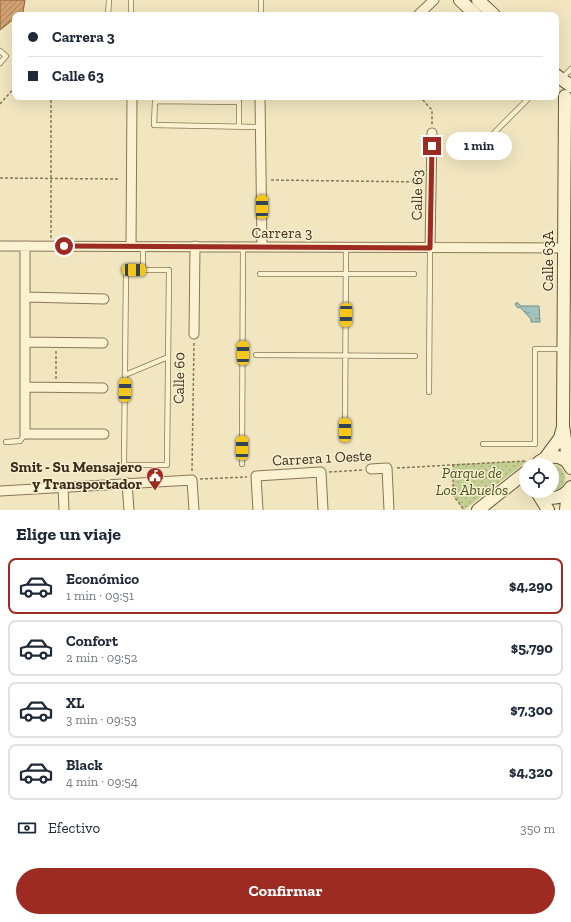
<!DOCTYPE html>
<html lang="es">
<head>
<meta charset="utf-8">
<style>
	body { margin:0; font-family:"Zilla Slab",serif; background:#f2f2f3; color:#1f2937; height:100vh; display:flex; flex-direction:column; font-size:15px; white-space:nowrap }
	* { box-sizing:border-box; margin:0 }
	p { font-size:13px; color:#747a83 }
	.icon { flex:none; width:22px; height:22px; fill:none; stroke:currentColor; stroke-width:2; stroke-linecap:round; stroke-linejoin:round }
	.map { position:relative; height:510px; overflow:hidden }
	.sheet { display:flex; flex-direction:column; background:#fff; flex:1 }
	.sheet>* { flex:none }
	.guide { position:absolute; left:12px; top:12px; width:547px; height:88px; border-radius:8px; box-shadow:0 4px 16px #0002; display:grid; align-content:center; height:88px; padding:0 16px; background:#fff }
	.controls { position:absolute; left:519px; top:458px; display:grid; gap:8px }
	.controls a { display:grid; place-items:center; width:40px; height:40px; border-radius:50%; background:#fff; box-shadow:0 4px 16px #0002; font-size:20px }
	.end { position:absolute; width:18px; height:18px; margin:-9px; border:5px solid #9d2b22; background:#fff; box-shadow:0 0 0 2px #fff }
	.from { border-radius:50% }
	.bubble { position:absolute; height:28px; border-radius:14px; background:#fff; box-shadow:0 4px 16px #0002; font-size:13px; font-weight:800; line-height:28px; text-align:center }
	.car { position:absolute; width:12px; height:24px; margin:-12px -6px; border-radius:5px; box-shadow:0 0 3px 1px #0007; background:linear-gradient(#f5c518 24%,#345 0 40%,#f5c518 0 76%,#345 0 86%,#f5c518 0) }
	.guide b { display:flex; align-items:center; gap:14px; height:38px; font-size:15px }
	.guide b+b { border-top:1px solid #e0e1e3 }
	.guide i { width:10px; height:10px; background:#1f2937 }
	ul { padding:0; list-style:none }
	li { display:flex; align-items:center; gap:12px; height:56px; margin:0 8px 6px; padding:0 8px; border:2px solid #e0e1e3; border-radius:8px }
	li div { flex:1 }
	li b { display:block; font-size:15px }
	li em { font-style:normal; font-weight:800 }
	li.on { border-color:#9d2b22 }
	li>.icon { width:36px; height:36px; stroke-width:1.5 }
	h2 { padding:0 16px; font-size:18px; line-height:48px }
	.pay { display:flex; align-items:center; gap:10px; height:44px; padding:0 16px; font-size:15px }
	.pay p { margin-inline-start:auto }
	.primary-button { display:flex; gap:8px; margin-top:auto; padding:8px 16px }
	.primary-button a { flex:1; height:46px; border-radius:24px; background:#9d2b22; color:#fff; font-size:16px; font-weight:800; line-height:46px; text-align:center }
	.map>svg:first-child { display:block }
	.grass { fill:url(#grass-dots) }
	.water { fill:url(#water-ripples); stroke:#69908a }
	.building { fill:url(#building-hatch); stroke:#8b613a }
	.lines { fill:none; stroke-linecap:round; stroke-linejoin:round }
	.lane-casing { stroke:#8a7656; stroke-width:6 }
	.street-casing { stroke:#8a7656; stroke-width:11 }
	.secondary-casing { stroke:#6c5739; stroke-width:14 }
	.path { stroke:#8a7656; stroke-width:1.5; stroke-dasharray:3 2; stroke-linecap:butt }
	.lane { stroke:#fbf2d2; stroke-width:4.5 }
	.street { stroke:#fbf2d2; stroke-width:9 }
	.secondary { stroke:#fbf2d2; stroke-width:12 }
	.route { stroke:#9d2b22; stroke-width:5 }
	.labels { text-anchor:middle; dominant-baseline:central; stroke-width:3; stroke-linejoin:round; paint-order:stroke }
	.street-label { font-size:15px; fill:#392c1c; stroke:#f8efcf }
	.poi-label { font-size:15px; font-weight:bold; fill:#392c1c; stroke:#f8efcf; text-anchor:end }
	.park-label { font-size:15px; font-style:italic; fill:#455621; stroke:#f8efcf }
</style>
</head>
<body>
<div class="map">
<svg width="571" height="510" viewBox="0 0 571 510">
	<defs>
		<pattern id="grass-dots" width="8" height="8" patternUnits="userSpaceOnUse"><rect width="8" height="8" fill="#c3cf92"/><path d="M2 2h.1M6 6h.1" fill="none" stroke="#a8b27d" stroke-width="1.8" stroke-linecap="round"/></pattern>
		<pattern id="water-ripples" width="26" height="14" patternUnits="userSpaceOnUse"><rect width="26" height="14" fill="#a2c2bb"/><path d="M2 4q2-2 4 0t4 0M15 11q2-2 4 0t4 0" fill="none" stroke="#859e97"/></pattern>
		<pattern id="building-hatch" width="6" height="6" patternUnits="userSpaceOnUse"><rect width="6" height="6" fill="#d1a172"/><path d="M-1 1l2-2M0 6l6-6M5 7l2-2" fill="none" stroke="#ab835d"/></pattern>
	</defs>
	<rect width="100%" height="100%" fill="#f1e6bf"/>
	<path class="grass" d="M527,461L464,510L453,495V464Z
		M552,464C571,467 569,493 549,491H552V465H549Z"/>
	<path class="water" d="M517,302L521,306H539L540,322H531V319L520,307L518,308L515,304Z"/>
	<path class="building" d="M0,0H25L23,12L19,15H15V18L0,30Z"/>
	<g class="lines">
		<defs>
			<path id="lane" d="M108,15L109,0
				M131,15V0
				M261,15V0
				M0,51L6,56L0,63
				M562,78L571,69
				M239,126V102L155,101L154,125L261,127
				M494,133L530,97
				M143,246V270
				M126,270H169L167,465H124Z
				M260,274H414
				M256,355L415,356
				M125,375L168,357
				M429,392L430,248
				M345,430L346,247
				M6,442L20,441L25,434
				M483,444H535V349H563
				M242,464L243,246"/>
			<path id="street" d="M418,15L434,0
				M260,97L262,246
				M0,246L564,248
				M25,246V434H104
				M131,246L132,97
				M430,248L432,133
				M25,297L104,299
				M194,334L195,246
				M25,342L103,343
				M25,387L103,388
				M371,469L387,468L389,510
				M127,483L129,510
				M63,487L64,510
				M0,491L192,480L194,510
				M258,510L256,476L321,472L323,510"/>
			<path id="secondary" d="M460,0L476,15
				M478,0L494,15
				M556,75L571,86
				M565,96L563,426L569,465L571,466
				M546,457L560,438L563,427
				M536,465C546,454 564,453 571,468
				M537,491C548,501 563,500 571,487
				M537,492L548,510
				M478,510L526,472
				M566,510L568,491"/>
		</defs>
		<use href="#lane" class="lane-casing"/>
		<use href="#street" class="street-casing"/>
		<use href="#secondary" class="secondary-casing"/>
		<path class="path" d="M57,97L118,99
			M268,98L422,99L432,110V125
			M0,104L15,87
			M0,178L118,179
			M271,180L423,182
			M51,238V97
			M56,351V379
			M453,464V495L464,510
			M397,468L525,461
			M192,471L194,343
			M329,472L363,470
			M200,479L247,477"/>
		<use href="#lane" class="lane"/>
		<use href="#street" class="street"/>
		<use href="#secondary" class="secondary"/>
	</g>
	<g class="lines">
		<path class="route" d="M64,246L430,248L432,146"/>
	</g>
	<defs>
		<symbol id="civic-pin" viewBox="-11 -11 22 30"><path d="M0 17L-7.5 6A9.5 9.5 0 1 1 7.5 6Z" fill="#9d2b22" stroke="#f8efcf"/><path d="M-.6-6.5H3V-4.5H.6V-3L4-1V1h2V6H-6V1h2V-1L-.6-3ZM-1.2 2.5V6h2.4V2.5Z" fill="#fff"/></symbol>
	</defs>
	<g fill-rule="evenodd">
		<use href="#civic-pin" x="145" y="466" width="20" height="27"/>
	</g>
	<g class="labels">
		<g class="street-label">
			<text transform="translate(417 195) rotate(-89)">Calle 63</text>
			<text x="282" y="233">Carrera 3</text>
			<text transform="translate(548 261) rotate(-90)">Calle 63A</text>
			<text transform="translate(179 378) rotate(-89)">Calle 60</text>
			<text transform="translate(322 458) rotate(-3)">Carrera 1 Oeste</text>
		</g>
		<g class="poi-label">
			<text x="142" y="467">Smit - Su Mensajero<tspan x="142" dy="17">y Transportador</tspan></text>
		</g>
		<g class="park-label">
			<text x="472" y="473">Parque de<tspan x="472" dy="17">Los Abuelos</tspan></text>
		</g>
	</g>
</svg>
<div class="controls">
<a><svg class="icon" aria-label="locate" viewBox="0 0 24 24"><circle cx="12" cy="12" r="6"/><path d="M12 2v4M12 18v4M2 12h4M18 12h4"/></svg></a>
</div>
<i class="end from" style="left:64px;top:246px"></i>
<i class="end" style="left:432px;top:146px"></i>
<div class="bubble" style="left:446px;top:132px;width:66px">1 min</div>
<i class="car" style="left:262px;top:207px;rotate:0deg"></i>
<i class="car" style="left:134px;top:270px;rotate:90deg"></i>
<i class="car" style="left:346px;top:315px;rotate:181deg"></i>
<i class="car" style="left:243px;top:353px;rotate:0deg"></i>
<i class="car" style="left:125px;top:390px;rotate:1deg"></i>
<i class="car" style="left:345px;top:430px;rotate:0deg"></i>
<i class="car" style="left:242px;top:448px;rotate:0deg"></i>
<div class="guide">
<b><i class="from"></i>Carrera 3</b>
<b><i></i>Calle 63</b>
</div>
</div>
<section class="sheet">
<h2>Elige un viaje</h2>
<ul>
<li class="on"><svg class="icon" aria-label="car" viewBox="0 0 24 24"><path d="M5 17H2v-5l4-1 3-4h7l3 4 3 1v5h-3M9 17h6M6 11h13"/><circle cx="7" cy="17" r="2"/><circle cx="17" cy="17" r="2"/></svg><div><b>Económico</b><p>1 min · 09:51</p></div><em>$4,290</em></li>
<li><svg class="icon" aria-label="car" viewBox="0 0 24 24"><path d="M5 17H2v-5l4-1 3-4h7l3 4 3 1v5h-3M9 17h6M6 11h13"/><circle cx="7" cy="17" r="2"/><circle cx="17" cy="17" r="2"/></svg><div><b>Confort</b><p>2 min · 09:52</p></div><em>$5,790</em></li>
<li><svg class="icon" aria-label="car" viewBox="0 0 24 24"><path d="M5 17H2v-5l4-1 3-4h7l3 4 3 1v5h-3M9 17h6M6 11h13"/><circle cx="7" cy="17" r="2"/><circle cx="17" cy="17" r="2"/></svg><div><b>XL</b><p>3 min · 09:53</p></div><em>$7,300</em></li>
<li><svg class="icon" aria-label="car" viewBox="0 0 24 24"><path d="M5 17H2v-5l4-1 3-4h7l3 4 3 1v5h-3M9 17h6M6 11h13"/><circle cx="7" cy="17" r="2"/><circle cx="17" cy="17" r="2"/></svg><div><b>Black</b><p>4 min · 09:54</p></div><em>$4,320</em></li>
</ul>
<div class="pay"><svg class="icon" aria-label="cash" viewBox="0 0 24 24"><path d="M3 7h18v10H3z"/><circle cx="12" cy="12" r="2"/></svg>Efectivo<p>350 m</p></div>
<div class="primary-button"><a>Confirmar</a></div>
</section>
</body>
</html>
